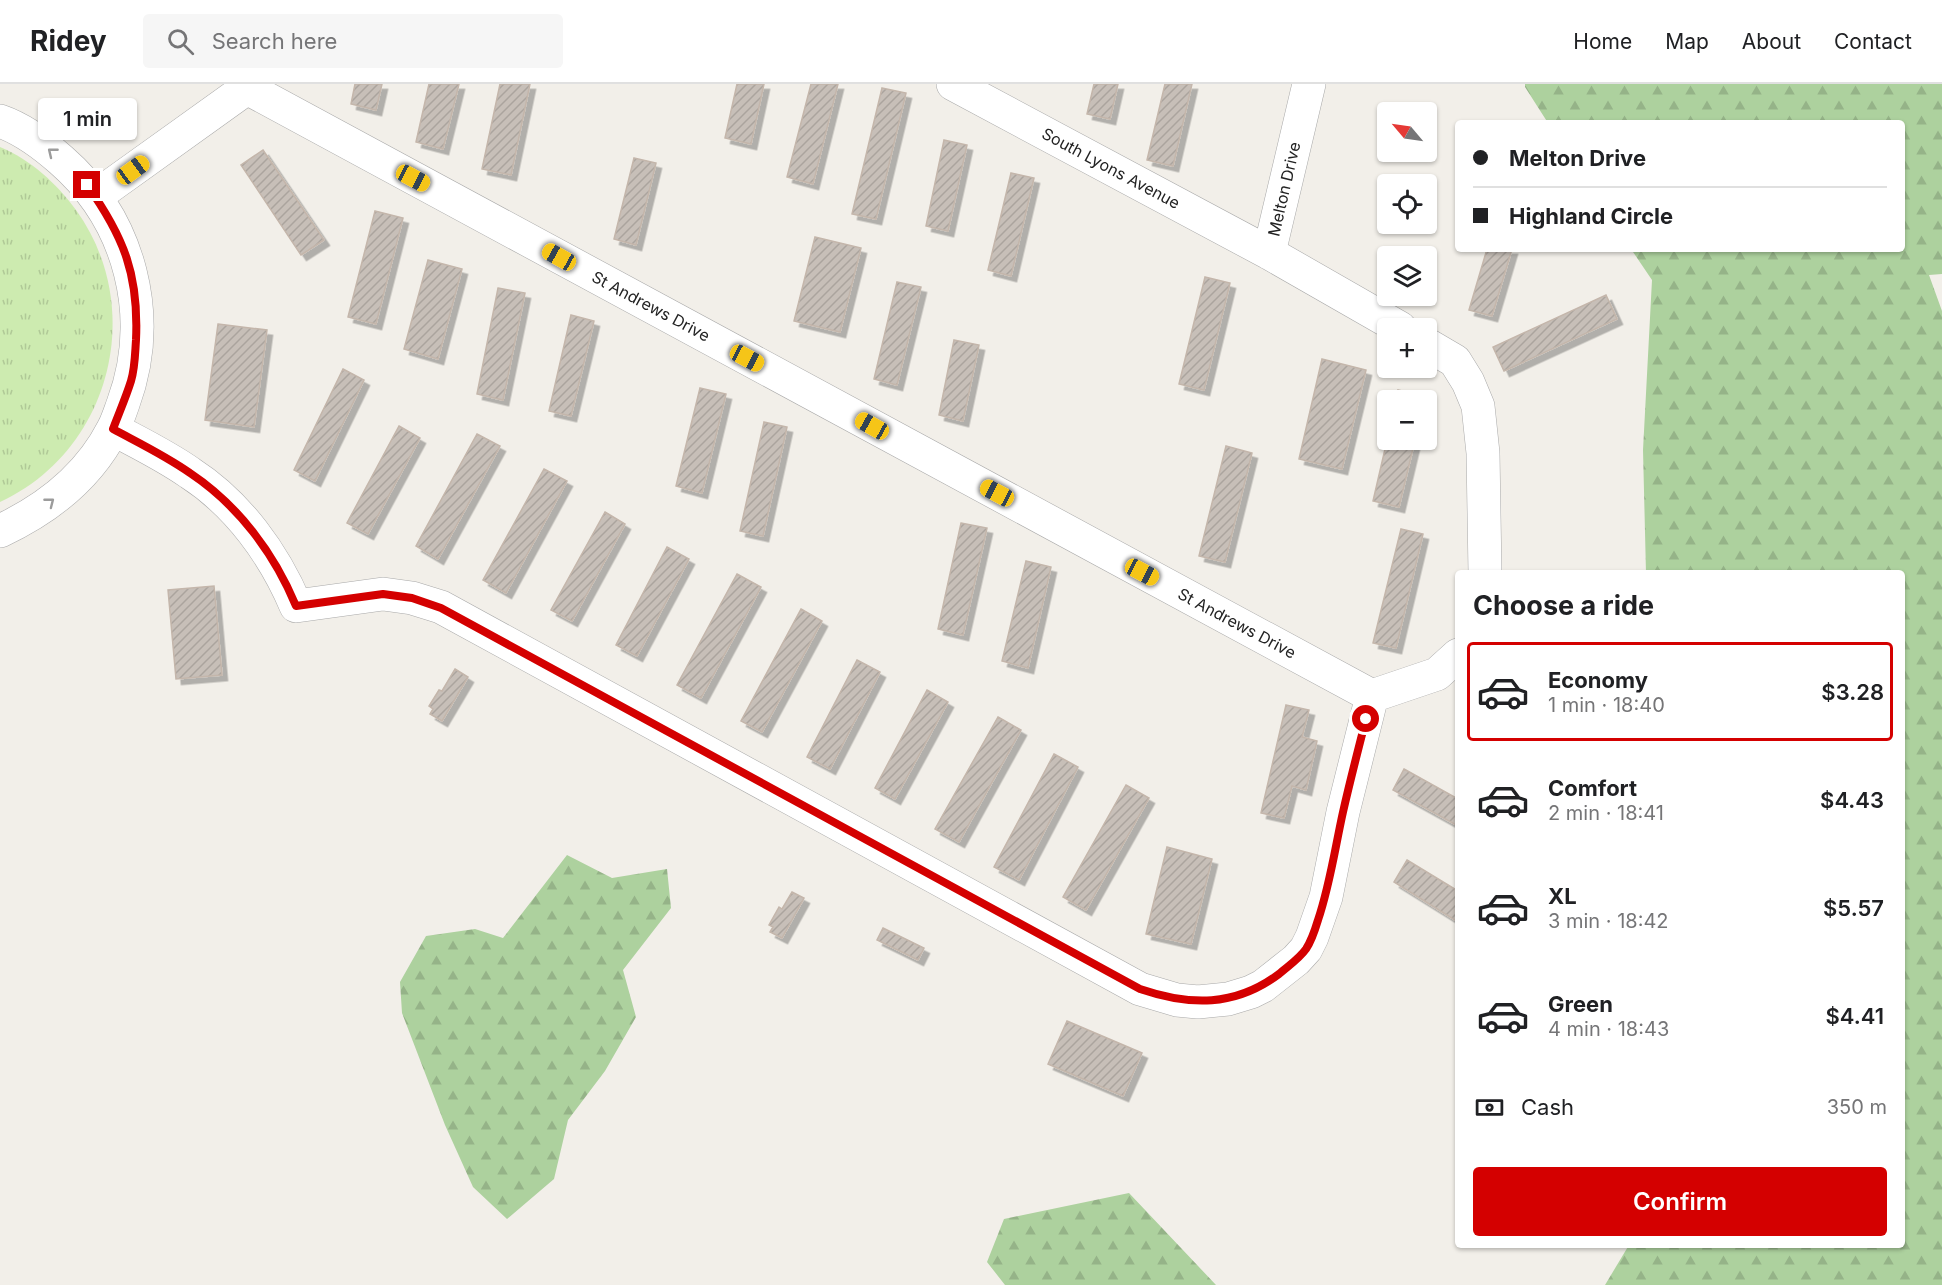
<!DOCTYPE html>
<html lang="en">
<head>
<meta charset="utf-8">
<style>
	body { margin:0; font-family:Inter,sans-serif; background:#f6f6f6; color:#202124; height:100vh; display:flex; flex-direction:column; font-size:22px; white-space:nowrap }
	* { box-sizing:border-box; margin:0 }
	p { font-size:20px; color:#757577 }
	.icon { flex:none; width:33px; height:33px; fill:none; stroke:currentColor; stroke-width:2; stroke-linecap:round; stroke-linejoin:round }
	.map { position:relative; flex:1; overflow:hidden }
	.panel { position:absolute; left:1455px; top:486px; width:450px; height:678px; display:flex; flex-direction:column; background:#fff; border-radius:6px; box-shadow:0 2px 4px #0004 }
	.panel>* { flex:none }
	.hud { position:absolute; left:1455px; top:36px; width:450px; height:132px; border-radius:6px; box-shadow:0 2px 4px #0004; display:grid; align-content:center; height:132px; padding:0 18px; background:#fff }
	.needle { width:39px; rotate:299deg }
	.buttons { position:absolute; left:1377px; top:18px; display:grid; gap:12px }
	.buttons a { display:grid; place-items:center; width:60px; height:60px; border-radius:6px; background:#fff; box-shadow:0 2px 4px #0004; font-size:30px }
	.end { position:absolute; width:27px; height:27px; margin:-14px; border:8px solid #d40000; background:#fff; box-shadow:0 0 0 3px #fff }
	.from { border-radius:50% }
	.bubble { position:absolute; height:42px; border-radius:6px; background:#fff; box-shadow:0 2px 4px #0004; font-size:20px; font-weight:600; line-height:42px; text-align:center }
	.car { position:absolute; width:18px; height:36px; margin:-18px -9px; border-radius:8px; box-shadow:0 0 4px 2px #0007; background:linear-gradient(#f5c518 24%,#345 0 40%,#f5c518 0 76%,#345 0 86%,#f5c518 0) }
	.hud b { display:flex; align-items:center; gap:21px; height:57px; font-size:22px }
	.hud b+b { border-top:2px solid #e0e0e0 }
	.hud i { width:15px; height:15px; background:#202124 }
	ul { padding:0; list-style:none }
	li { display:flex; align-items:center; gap:18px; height:99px; margin:0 12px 9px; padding:0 6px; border:3px solid transparent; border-radius:6px }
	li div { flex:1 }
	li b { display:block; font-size:22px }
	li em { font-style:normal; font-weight:600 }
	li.selected { border-color:#d40000 }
	li>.icon { width:54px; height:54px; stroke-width:1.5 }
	h2 { padding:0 18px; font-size:27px; line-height:72px }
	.pay { display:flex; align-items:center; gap:15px; height:66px; padding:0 18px; font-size:22px }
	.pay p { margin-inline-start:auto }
	.primary-button { display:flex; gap:12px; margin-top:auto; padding:12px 18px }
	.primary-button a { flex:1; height:69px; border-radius:6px; background:#d40000; color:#fff; font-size:24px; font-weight:600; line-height:69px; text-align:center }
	header { display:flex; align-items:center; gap:36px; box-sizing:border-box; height:84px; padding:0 30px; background:#fff; border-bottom:2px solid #e0e0e0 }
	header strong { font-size:28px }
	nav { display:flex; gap:33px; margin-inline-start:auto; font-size:21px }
	.search { width:420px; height:54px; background:#f6f6f6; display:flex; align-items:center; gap:15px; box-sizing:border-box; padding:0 21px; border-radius:6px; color:#757577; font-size:22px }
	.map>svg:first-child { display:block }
	.grass { fill:url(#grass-tufts) }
	.forest { fill:url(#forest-firs) }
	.building { fill:url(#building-hatch); stroke:#c4b6ab; stroke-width:1.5; filter:url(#shadow) }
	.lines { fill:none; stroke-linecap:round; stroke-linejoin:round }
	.minor-casing { stroke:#a9a9a9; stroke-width:34 }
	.minor { stroke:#fff; stroke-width:33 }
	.oneway { stroke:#9c9c9c }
	.route { stroke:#d40000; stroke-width:8 }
	.labels { text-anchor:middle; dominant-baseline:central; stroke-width:5; stroke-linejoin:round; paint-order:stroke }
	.street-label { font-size:16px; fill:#222; stroke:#fff }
</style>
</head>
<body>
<header>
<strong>Ridey</strong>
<div class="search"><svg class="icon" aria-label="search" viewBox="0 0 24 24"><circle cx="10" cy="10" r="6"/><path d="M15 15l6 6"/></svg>Search here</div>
<nav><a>Home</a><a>Map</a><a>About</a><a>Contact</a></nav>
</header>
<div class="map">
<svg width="1942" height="1201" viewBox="0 0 1942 1201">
	<defs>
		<pattern id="grass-tufts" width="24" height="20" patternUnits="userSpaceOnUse" patternTransform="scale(1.5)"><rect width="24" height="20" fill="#cdebb0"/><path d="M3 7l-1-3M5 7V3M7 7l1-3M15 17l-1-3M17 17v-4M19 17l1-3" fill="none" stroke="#b0c997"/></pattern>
		<pattern id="forest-firs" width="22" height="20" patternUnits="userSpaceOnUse" patternTransform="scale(1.5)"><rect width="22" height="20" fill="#add19e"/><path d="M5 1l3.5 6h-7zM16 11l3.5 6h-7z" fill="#95b388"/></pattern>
		<pattern id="building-hatch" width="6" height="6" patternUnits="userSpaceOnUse" patternTransform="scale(1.5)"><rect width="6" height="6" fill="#c7bfb8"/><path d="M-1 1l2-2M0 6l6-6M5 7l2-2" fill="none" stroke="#aba49e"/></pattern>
		<filter id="shadow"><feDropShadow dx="5.5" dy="5.5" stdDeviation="0" flood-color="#0004"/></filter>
	</defs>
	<rect width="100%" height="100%" fill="#f2efe9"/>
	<path class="grass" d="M0,63C31,76 56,99 76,126C147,224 111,367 0,418Z"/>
	<path class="forest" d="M1525,0H1942V190L1929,191L1942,227V1201H1605L1629,1161H1902V489H1646L1643,366L1652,196L1631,165H1902V39H1548L1525,3Z
		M567,771L612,794L667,785L671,824L623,886L636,933L605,987L568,1036L554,1095L507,1135L473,1103L445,1041L402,929L400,898L426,852L475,845L503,854Z
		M1129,1109L1216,1201H1005L987,1178L1004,1135Z"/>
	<path class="building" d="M355,0H382L376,26L351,20Z
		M429,0H459L443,65L416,58Z
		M500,0H530L511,91L482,85Z
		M737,0H764L751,60L725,54Z
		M811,0H838L813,100L787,93Z
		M1094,0H1118L1110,35L1087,30Z
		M1165,0H1192L1173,82L1147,76Z
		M882,4L906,9L876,135L852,130Z
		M944,56L967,61L948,147L926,142Z
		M263,66L324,156L301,171L241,81Z
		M634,74L656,79L636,161L614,155Z
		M1011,89L1034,94L1011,192L988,186Z
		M375,127L403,134L376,240L348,233Z
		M815,153L861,164L840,248L794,237Z
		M1487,165H1512L1492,232L1469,226Z
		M428,176L462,185L438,275L404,265Z
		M1205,193L1230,199L1204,306L1179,300Z
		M897,198L921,203L897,301L874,295Z
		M498,204L525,209L503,316L477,310Z
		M1606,211L1617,235L1504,287L1493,263Z
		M571,231L594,237L571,332L549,327Z
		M218,240L267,246L254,343L205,336Z
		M954,256L979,261L963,337L939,331Z
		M1322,275L1366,286L1342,385L1299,375Z
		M343,285L364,296L315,397L294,386Z
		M700,304L726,310L702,409L676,402Z
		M1398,306L1424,312L1423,316H1396Z
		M764,338L787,343L763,452L740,447Z
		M399,342L420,354L368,450L347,439Z
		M477,350L500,362L438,475L416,462Z
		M1388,352V356H1415L1399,423L1373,417Z
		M1226,362L1252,369L1225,478L1199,472Z
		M544,385L567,397L506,509L483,496Z
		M605,428L625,440L572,537L551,526Z
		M961,439L987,444L963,551L938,545Z
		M1401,445L1423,450L1396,564L1373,559Z
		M667,463L689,475L637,572L616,561Z
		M1026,477L1051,483L1028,584L1002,577Z
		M737,490L761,503L701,614L677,601Z
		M214,502L222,591L176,595L168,506Z
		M801,525L822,537L762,648L741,637Z
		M857,576L880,588L830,685L807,673Z
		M455,585L468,593L442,637L430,630L433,625L429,622L439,606L442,607Z
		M927,606L948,618L895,715L875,704Z
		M1286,621L1309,626L1302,653L1317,657L1306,706L1292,702L1284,734L1261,729Z
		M998,633L1021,646L959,758L935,745Z
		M1054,670L1078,683L1019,796L994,783Z
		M1404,685L1458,715V742L1393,706Z
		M1126,701L1149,714L1086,826L1063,813Z
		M1167,763L1212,775L1191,860L1146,850Z
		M1407,776L1458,807V838L1394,798Z
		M792,808L804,814L782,854L770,848L773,843L769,841L779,823L782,825Z
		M883,844L924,864L918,876L877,856Z
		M1067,937L1142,969L1123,1012L1048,980Z"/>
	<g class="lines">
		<defs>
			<path id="minor" d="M953,0L1269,169L1400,244
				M247,4L1372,612
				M0,37C23,45 43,60 61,76C131,137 155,233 123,320C120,328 117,338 113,345C89,392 47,425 0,447
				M95,113L247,4L249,0
				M1269,169L1309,0
				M1426,260L1455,277L1468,298L1478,322L1483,369L1485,489
				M113,345C139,359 166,372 190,389C238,420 274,470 296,522L383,510L412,514L441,523L1140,905L1177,916L1198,918L1228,915L1251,908L1263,902L1296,876L1306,865L1312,853L1326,813L1343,728L1372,612L1437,590L1458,571"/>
		</defs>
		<use href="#minor" class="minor-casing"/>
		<use href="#minor" class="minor"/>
	</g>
	<defs><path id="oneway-chevron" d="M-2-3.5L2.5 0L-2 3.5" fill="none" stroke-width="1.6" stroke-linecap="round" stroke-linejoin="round" transform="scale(1.5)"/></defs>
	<g class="oneway">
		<use href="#oneway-chevron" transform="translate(52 68) rotate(-141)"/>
		<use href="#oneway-chevron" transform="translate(50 418) rotate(-38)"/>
	</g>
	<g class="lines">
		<path class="route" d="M87,101C124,153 139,191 136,256C135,270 135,284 131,297C126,313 119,329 113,345C139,359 166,372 190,389C238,421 274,469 296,522L383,510L412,514L441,524L1140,905C1190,922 1235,923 1279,890C1288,882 1299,875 1306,865C1312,856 1315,846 1318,836C1330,801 1335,764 1343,728C1350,697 1358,666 1366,635"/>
	</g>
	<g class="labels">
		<g class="street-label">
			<text transform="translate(1111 84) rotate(28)">South Lyons Avenue</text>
			<text transform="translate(1284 105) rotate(-77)">Melton Drive</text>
			<text transform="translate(651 222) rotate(28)">St Andrews Drive</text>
			<text transform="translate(1237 539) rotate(28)">St Andrews Drive</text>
		</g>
	</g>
</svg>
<div class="buttons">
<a><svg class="needle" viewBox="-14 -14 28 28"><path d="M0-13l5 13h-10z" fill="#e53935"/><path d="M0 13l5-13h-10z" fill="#757577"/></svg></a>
<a><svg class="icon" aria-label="locate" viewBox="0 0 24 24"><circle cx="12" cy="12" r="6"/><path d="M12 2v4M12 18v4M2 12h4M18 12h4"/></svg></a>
<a><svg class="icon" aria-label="layers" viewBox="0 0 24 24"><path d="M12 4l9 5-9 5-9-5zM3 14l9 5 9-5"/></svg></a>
<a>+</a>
<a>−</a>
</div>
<i class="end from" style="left:1366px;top:635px"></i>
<i class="end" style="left:87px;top:101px"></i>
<div class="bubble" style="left:38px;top:14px;width:99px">1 min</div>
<i class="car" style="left:133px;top:86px;rotate:54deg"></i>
<i class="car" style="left:413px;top:94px;rotate:118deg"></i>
<i class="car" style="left:559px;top:173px;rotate:299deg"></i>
<i class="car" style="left:747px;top:274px;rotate:118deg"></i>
<i class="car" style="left:872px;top:342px;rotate:299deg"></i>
<i class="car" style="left:997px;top:409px;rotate:298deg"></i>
<i class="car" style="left:1142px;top:488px;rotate:118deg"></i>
<div class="hud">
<b><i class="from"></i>Melton Drive</b>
<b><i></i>Highland Circle</b>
</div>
<section class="panel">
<h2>Choose a ride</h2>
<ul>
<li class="selected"><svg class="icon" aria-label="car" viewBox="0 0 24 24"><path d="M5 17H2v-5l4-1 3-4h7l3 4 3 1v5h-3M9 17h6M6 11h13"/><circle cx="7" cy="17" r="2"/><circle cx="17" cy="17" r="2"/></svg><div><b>Economy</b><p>1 min · 18:40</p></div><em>$3.28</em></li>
<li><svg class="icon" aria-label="car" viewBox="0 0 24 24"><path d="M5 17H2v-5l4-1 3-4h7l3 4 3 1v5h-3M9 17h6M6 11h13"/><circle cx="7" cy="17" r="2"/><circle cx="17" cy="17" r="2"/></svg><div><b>Comfort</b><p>2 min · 18:41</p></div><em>$4.43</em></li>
<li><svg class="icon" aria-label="car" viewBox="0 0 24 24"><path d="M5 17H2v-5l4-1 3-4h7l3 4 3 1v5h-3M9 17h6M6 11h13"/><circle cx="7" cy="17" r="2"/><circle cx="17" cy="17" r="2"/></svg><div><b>XL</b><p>3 min · 18:42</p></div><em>$5.57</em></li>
<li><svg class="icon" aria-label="car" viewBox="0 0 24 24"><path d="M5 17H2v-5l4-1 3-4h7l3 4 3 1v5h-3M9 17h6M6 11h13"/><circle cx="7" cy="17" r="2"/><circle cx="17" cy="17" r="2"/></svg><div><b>Green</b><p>4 min · 18:43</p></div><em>$4.41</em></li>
</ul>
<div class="pay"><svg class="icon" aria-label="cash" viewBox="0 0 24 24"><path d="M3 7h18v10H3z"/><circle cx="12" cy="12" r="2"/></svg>Cash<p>350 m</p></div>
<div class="primary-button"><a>Confirm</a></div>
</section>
</div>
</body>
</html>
